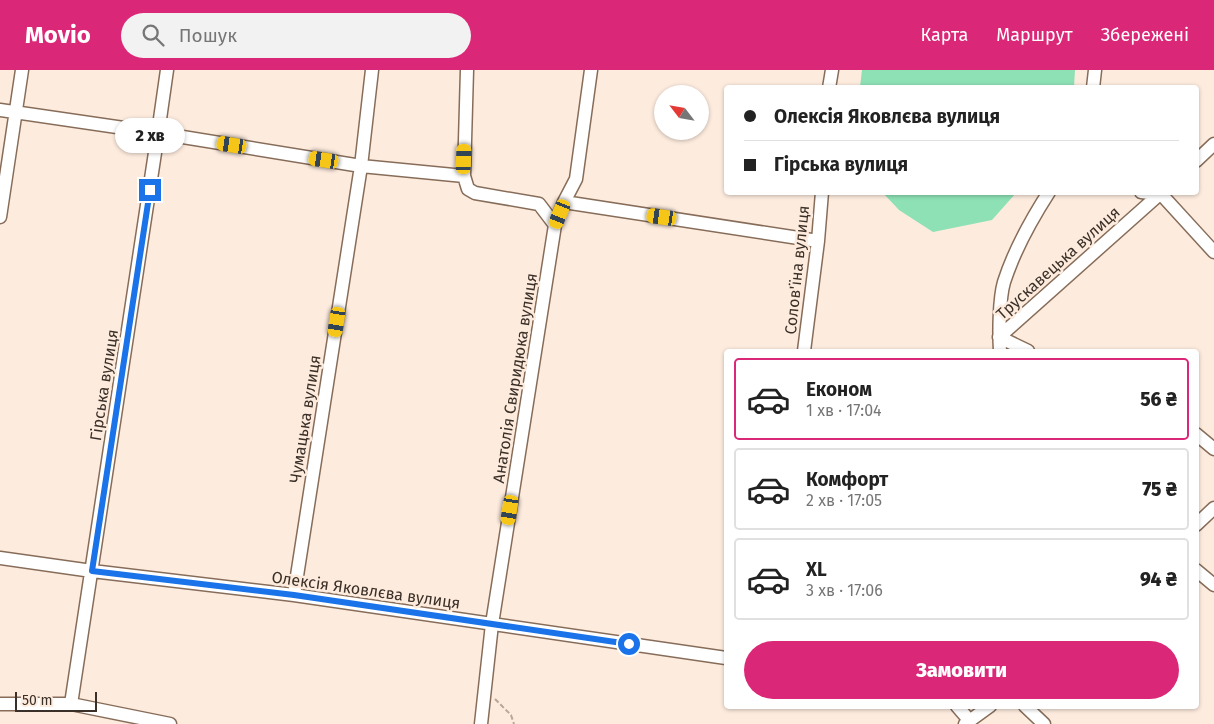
<!DOCTYPE html>
<html lang="uk">
<head>
<meta charset="utf-8">
<style>
	body { margin:0; font-family:"Fira Sans",sans-serif; background:#f2f2f2; color:#222; height:100vh; display:flex; flex-direction:column; font-size:19px; white-space:nowrap }
	* { box-sizing:border-box; margin:0 }
	p { font-size:16px; color:#767676 }
	.icon { flex:none; width:28px; height:28px; fill:none; stroke:currentColor; stroke-width:2; stroke-linecap:round; stroke-linejoin:round }
	.map { position:relative; flex:1; overflow:hidden }
	.sheet { position:absolute; left:724px; top:279px; width:475px; height:360px; display:flex; flex-direction:column; background:#fff; border-radius:5px; box-shadow:0 1px 4px #0004 }
	.sheet>* { flex:none }
	.banner { position:absolute; left:724px; top:15px; width:475px; height:110px; border-radius:5px; box-shadow:0 1px 4px #0004; display:grid; align-content:center; height:110px; padding:0 20px; background:#fff }
	.needle { width:32px; rotate:301deg }
	.tools { position:absolute; left:654px; top:15px; display:grid; gap:10px }
	.tools a { display:grid; place-items:center; width:55px; height:55px; border-radius:50%; background:#fff; box-shadow:0 1px 4px #0004; font-size:25px }
	.scale { position:absolute; left:15px; bottom:12px; width:82px; box-sizing:border-box; padding-left:5px; border:2px solid #3b3027; border-top:0; font-size:14px; line-height:18px; white-space:nowrap; color:#3b3027; -webkit-text-stroke:4px #fdebde; paint-order:stroke }
	.end { position:absolute; width:22px; height:22px; margin:-11px; border:6px solid #1a73e8; background:#fff; box-shadow:0 0 0 2px #fff }
	.from { border-radius:50% }
	.bubble { position:absolute; height:35px; border-radius:18px; background:#fff; box-shadow:0 1px 4px #0004; font-size:16px; font-weight:800; line-height:35px; text-align:center }
	.car { position:absolute; width:15px; height:30px; margin:-15px -8px; border-radius:6px; box-shadow:0 0 4px 1px #0007; background:linear-gradient(#f5c518 24%,#345 0 40%,#f5c518 0 76%,#345 0 86%,#f5c518 0) }
	.banner b { display:flex; align-items:center; gap:18px; height:48px; font-size:19px }
	.banner b+b { border-top:1px solid #e0e0e0 }
	.banner i { width:12px; height:12px; background:#222 }
	ul { padding:9px 0 0; list-style:none }
	li { display:flex; align-items:center; gap:15px; height:82px; margin:0 10px 8px; padding:0 10px; border:2px solid #e0e0e0; border-radius:5px }
	li div { flex:1 }
	li b { display:block; font-size:19px }
	li em { font-style:normal; font-weight:800 }
	li.selected { border-color:#db2777 }
	li>.icon { width:45px; height:45px; stroke-width:1.5 }
	.button { display:flex; gap:10px; margin-top:auto; padding:10px 20px }
	.button a { flex:1; height:58px; border-radius:30px; background:#db2777; color:#fff; font-size:20px; font-weight:800; line-height:58px; text-align:center }
	header { display:flex; align-items:center; gap:30px; box-sizing:border-box; height:70px; padding:0 25px; background:#db2777; color:#fff }
	header strong { font-size:24px }
	nav { display:flex; gap:28px; margin-inline-start:auto; font-size:18px }
	.search { width:350px; height:45px; background:#f2f2f2; display:flex; align-items:center; gap:12px; box-sizing:border-box; padding:0 18px; border-radius:28px; color:#767676; font-size:19px }
	.map>svg:first-child { display:block }
	.green { fill:#8de1b5 }
	.lines { fill:none; stroke-linecap:round; stroke-linejoin:round }
	.street-casing { stroke:#876d59; stroke-width:15 }
	.path { stroke:#b6a79b; stroke-width:2; stroke-dasharray:5 2.5; stroke-linecap:butt }
	.street { stroke:#fff; stroke-width:12 }
	.route { stroke:#1a73e8; stroke-width:6 }
	.labels { text-anchor:middle; dominant-baseline:central; stroke-width:5; stroke-linejoin:round; paint-order:stroke }
	.street-label { font-size:16px; fill:#3b3027; stroke:#fdebde }
</style>
</head>
<body>
<header>
<strong>Movio</strong>
<div class="search"><svg class="icon" aria-label="search" viewBox="0 0 24 24"><circle cx="10" cy="10" r="6"/><path d="M15 15l6 6"/></svg>Пошук</div>
<nav><a>Карта</a><a>Маршрут</a><a>Збережені</a></nav>
</header>
<div class="map">
<svg width="1214" height="654" viewBox="0 0 1214 654">
	<rect width="100%" height="100%" fill="#fdebde"/>
	<path class="green" d="M862,0H1075L1074,17H860Z
		M883,123H1016L992,150L933,162L899,140Z"/>
	<g class="lines">
		<defs>
			<path id="street" d="M829,18L832,0
				M1093,18L1095,0
				M0,40L158,63L361,96L464,106L468,119L475,123L539,134L555,155
				M1196,91L1214,74
				M464,106L467,0
				M1141,122L1161,124L1214,182
				M564,132L818,171
				M0,147L22,0
				M999,267L1162,122
				M999,267L1028,281
				M804,281L818,171L822,122
				M1000,281C999,264 999,229 1004,212C1014,181 1031,150 1049,122
				M1196,364L1214,379
				M1196,455L1214,438
				M0,488L92,501L294,525L726,588
				M1196,500L1214,515
				M294,525L361,96L372,0
				M0,634H71L170,654
				M71,634L158,63L167,0
				M957,636L969,650
				M1025,636L1044,654
				M481,654L492,554L555,155L564,132L576,109L591,0
				M965,654L990,636"/>
		</defs>
		<use href="#street" class="street-casing"/>
		<path class="path" d="M495,629L511,645L514,654"/>
		<use href="#street" class="street"/>
	</g>
	<g class="lines">
		<path class="route" d="M150,120L92,501L294,525L629,574"/>
	</g>
	<g class="labels">
		<g class="street-label">
			<text transform="translate(1058 193) rotate(-42)">Трускавецька вулиця</text>
			<text transform="translate(797 200) rotate(-84)">Солов'їна вулиця</text>
			<text transform="translate(515 308) rotate(-81)">Анатолія Свиридюка вулиця</text>
			<text transform="translate(104 315) rotate(-81)">Гірська вулиця</text>
			<text transform="translate(305 349) rotate(-81)">Чумацька вулиця</text>
			<text transform="translate(366 520) rotate(8)">Олексія Яковлєва вулиця</text>
		</g>
	</g>
</svg>
<div class="tools">
<a><svg class="needle" viewBox="-14 -14 28 28"><path d="M0-13l5 13h-10z" fill="#e53935"/><path d="M0 13l5-13h-10z" fill="#767676"/></svg></a>
</div>
<div class="scale">50 m</div>
<i class="end from" style="left:629px;top:574px"></i>
<i class="end" style="left:150px;top:120px"></i>
<div class="bubble" style="left:115px;top:48px;width:70px">2 хв</div>
<i class="car" style="left:232px;top:75px;rotate:279deg"></i>
<i class="car" style="left:464px;top:89px;rotate:2deg"></i>
<i class="car" style="left:324px;top:90px;rotate:279deg"></i>
<i class="car" style="left:560px;top:144px;rotate:202deg"></i>
<i class="car" style="left:662px;top:147px;rotate:278deg"></i>
<i class="car" style="left:337px;top:252px;rotate:189deg"></i>
<i class="car" style="left:510px;top:440px;rotate:189deg"></i>
<div class="banner">
<b><i class="from"></i>Олексія Яковлєва вулиця</b>
<b><i></i>Гірська вулиця</b>
</div>
<section class="sheet">
<ul>
<li class="selected"><svg class="icon" aria-label="car" viewBox="0 0 24 24"><path d="M5 17H2v-5l4-1 3-4h7l3 4 3 1v5h-3M9 17h6M6 11h13"/><circle cx="7" cy="17" r="2"/><circle cx="17" cy="17" r="2"/></svg><div><b>Економ</b><p>1 хв · 17:04</p></div><em>56 ₴</em></li>
<li><svg class="icon" aria-label="car" viewBox="0 0 24 24"><path d="M5 17H2v-5l4-1 3-4h7l3 4 3 1v5h-3M9 17h6M6 11h13"/><circle cx="7" cy="17" r="2"/><circle cx="17" cy="17" r="2"/></svg><div><b>Комфорт</b><p>2 хв · 17:05</p></div><em>75 ₴</em></li>
<li><svg class="icon" aria-label="car" viewBox="0 0 24 24"><path d="M5 17H2v-5l4-1 3-4h7l3 4 3 1v5h-3M9 17h6M6 11h13"/><circle cx="7" cy="17" r="2"/><circle cx="17" cy="17" r="2"/></svg><div><b>XL</b><p>3 хв · 17:06</p></div><em>94 ₴</em></li>
</ul>
<div class="button"><a>Замовити</a></div>
</section>
</div>
</body>
</html>
